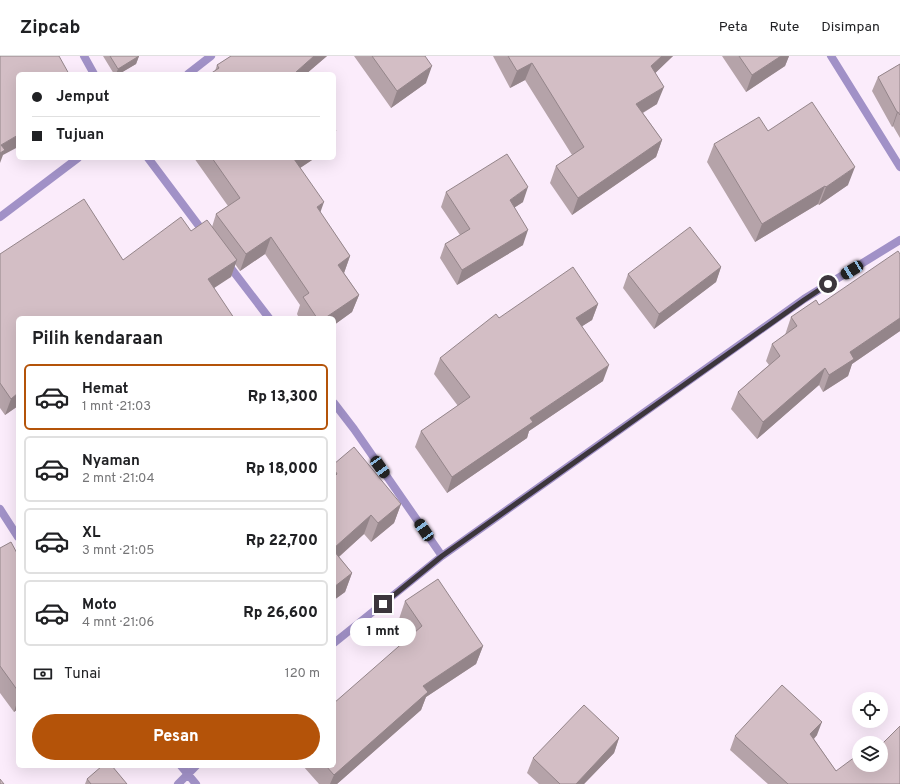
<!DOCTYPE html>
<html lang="id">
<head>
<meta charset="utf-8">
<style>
	body { margin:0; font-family:Overpass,sans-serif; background:#f2f2f2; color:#202124; height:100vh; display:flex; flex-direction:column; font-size:15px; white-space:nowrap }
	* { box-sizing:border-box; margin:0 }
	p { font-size:13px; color:#757577 }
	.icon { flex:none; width:22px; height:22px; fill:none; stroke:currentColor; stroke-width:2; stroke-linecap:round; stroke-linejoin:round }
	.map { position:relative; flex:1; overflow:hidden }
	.sheet { position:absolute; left:16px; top:260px; width:320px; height:452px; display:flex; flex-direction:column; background:#fff; border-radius:6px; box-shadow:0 4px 16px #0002 }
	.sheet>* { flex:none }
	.top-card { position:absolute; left:16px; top:16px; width:320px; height:88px; border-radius:6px; box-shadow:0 4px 16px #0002; display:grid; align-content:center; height:88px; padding:0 16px; background:#fff }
	.tools { position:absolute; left:852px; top:636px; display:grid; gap:8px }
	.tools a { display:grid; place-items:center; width:36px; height:36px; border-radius:50%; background:#fff; box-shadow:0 4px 16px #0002; font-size:20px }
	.end { position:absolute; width:18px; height:18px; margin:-9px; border:5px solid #3c363c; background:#fff; box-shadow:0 0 0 2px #fff }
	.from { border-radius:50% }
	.bubble { position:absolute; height:28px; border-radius:14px; background:#fff; box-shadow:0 4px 16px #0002; font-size:13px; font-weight:800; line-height:28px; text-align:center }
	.car { position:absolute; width:12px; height:24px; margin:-12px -6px; border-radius:5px; box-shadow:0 0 3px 1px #0007; background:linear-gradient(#222 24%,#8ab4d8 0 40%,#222 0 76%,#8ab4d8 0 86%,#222 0) }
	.top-card b { display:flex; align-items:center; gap:14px; height:38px; font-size:15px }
	.top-card b+b { border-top:1px solid #e0e0e0 }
	.top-card i { width:10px; height:10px; background:#202124 }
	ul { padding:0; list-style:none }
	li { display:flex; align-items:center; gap:12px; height:66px; margin:0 8px 6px; padding:0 8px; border:2px solid #e0e0e0; border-radius:6px }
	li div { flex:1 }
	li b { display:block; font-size:15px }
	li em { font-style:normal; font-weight:800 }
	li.selected { border-color:#b45309 }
	li>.icon { width:36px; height:36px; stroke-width:1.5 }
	h2 { padding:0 16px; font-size:18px; line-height:48px }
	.pay { display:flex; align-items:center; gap:10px; height:44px; padding:0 16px; font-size:15px }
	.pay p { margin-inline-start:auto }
	.primary-button { display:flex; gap:8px; margin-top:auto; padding:8px 16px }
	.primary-button a { flex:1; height:46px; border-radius:24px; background:#b45309; color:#fff; font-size:16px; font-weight:800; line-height:46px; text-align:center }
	header { display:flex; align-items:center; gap:24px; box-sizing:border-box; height:56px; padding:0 20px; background:#fff; border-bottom:1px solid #e0e0e0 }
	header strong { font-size:19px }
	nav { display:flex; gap:22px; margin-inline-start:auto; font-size:14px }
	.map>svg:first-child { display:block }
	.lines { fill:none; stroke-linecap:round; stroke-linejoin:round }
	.minor { stroke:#a191c7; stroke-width:8 }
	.tertiary { stroke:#a191c7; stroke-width:8 }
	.wall { fill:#b5a3a9 }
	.shaded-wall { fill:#94858a }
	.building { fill:#d3bec5; stroke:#94858a }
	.route { stroke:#3c363c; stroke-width:5 }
</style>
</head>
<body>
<header>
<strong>Zipcab</strong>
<nav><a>Peta</a><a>Rute</a><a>Disimpan</a></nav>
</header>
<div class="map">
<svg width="900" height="728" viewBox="0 0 900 728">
	<rect width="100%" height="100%" fill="#fbecfb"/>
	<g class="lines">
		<path class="minor" d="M84,0L94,18
			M831,0L900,111
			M148,102L205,178
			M227,207L269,262
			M334,347L354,373L442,500
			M0,453L18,481
			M334,587L442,500L804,243L900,184
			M181,710L196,728
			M178,728L196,710"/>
		<path class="tertiary" d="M188,18L211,0
			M0,161L78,102"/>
	</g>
	<path class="wall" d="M103,0H139L136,8L119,18H114Z
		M231,0H327L306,18H210L215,15L217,9Z
		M354,0H425L426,27L391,52Z
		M493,0H673L655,17L657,48L643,57L662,84L656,101L572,159L550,127L556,110L572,99L525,24L510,32Z
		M722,0H789L785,10L746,36Z
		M900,8V82L893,70L892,71L872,35L878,21Z
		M768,75L848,129L819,149L818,148L755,186L707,106L714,88Z
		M194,102H315L300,112L320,156L350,200L344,217L359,239L352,256L334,269V262H299L297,258L300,249L265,198L240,215L235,208L231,221L18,262V350L5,359L0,352V198L123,204L191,175L212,171L216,158L228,150Z
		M446,136L523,146L514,152L523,189L457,229L440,202L445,188L460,179L441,151Z
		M900,198V275L852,308L848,320L823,336L819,329L757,383L731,353L738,336L769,309L766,305L772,288L785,279L791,261L819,249Z
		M721,211L716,226L654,273L623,232L628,218Z
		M598,248L592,264L582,270L603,325L529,375L527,382L447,437L415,391L421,375L458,350L434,318L440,302L499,262Z
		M334,408L401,448L394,467L371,486L364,478L339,501L352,517L345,536L334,544Z
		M0,492L18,499V653L14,656L0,637Z
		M405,545L483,590L476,608L426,641L421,654L337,728H319L303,710H334L410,581L399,563Z
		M817,679L814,683L836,715L881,709L900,728H768L730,694L735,680Z
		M619,682L614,697L584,728H539L527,717L533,702Z
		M87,723L127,728H85Z"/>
	<path class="shaded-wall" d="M139,0L136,8L119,18H116L118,13Z
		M314,0H327L306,18H295L296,16Z
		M662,0H673L645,27L651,10Z
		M781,0H789L785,10L746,36L752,19Z
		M532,7L525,24L510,32L517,15Z
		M432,10L426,27L391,52L397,35Z
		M664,31L657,48L630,64L636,48Z
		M897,56H898L893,70L892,71Z
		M18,79V91L3,99L0,107V92L1,89Z
		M662,84L656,101L572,159L578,142Z
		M296,102H315L288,120L294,103Z
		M855,111L848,129L819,149L826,131Z
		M825,130L818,148L755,186L762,168Z
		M528,131L523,146L504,158L510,144Z
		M324,146L318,163L317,151Z
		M528,174L523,189L457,229L462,214Z
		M271,181L265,198L240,215L246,198Z
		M350,200L344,217L331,226L338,209Z
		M237,204L231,221L202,240L208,223Z
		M721,211L716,226L654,273L659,258Z
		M359,239L352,256L334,269V262H325Z
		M598,248L592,264L570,278L576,262Z
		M900,262V275L852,308L848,320L823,336L829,319L850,296Z
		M609,309L603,325L529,375L527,382L447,437L452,421L530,362Z
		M825,312L819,329L757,383L763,366Z
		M18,337V350L5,359L11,343Z
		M401,448L394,467L371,486L378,467Z
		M371,459L364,478L334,505V492Z
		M352,517L345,536L334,544V531Z
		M483,590L476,608L426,641L421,654L337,728H330L334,719L423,630Z
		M18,643V653L14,656Z
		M822,666L817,679L805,692L810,678Z
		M619,682L614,697L584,728H576Z"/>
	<path class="building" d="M0,0H59L69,18H18V79L1,89L5,94L0,97Z
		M110,0H139L118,13Z
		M231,0H314L296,16L297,18H210L219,12L217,9Z
		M372,0H425L432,10L397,35Z
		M508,0H662L651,10L664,31L636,48L662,84L578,142L556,110L584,91L532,7L517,15Z
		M739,0H781L752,19Z
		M900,8V59L898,56H897L878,21Z
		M812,46L855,111L826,131L825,130L762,168L714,88L759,61L768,75Z
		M334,72L336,75L334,76Z
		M507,98L528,131L510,144L528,174L462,214L445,188L470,173L446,136Z
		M212,102H296L294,103L324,146L317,151L350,200L338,209L359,239L325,262H317L303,241L309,237L271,181L246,198L216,158L240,142Z
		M84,143L123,204L181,161L191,175L207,164L237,204L208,223L234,262H18V337L11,343L0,327V198Z
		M690,171L721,211L659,258L628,218Z
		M898,195L900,198V262L850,296L854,303L829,319L825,312L763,366L738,336L780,300L772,288L797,270L791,261L816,244L819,249Z
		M573,211L598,248L576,262L609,309L530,362L533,366L452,421L421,375L470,341L440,302L496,258L499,262Z
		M354,391L401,448L378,467L371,459L334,492V421L337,418L334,413V408Z
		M11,486L18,499V635L0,610V492Z
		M334,495L352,517L334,531Z
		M438,523L483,590L423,630L428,636L334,719L326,710H334V647L422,570L405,545Z
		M782,629L822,666L810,678L836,715L859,698V709H881V689L900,670V728H788L735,680Z
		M584,649L619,682L576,728H560L533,702Z
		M102,710H112L127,728H91L87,723Z
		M0,723L4,728H0Z"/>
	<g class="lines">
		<path class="route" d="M383,548L442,500L804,244L828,228"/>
	</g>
</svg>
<div class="tools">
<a><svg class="icon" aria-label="locate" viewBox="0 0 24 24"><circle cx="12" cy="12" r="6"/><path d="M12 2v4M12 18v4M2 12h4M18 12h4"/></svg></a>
<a><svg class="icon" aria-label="layers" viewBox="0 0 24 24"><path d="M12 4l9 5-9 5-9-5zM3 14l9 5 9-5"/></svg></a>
</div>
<i class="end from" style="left:828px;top:228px"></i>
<i class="end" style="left:383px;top:548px"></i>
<div class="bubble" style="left:350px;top:562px;width:66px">1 mnt</div>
<i class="car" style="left:852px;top:214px;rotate:238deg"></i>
<i class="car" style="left:380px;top:411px;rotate:145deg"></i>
<i class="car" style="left:424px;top:474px;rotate:326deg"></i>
<div class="top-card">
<b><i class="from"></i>Jemput</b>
<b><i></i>Tujuan</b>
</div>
<section class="sheet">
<h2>Pilih kendaraan</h2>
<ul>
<li class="selected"><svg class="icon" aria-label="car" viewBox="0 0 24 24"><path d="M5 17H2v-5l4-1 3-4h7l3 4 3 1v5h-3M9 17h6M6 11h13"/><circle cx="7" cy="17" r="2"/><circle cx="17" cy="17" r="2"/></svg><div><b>Hemat</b><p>1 mnt · 21:03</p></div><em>Rp 13,300</em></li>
<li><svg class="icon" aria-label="car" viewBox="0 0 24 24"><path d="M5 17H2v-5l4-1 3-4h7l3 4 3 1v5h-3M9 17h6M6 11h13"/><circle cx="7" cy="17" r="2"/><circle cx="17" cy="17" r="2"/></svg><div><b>Nyaman</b><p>2 mnt · 21:04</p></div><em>Rp 18,000</em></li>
<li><svg class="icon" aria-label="car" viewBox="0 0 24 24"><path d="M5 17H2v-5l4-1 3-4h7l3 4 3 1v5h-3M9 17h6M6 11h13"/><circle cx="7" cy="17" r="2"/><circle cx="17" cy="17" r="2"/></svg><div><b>XL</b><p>3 mnt · 21:05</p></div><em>Rp 22,700</em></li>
<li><svg class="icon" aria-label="car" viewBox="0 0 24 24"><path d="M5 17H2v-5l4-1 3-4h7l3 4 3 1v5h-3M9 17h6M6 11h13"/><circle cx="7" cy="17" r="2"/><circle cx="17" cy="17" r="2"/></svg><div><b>Moto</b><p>4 mnt · 21:06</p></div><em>Rp 26,600</em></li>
</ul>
<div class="pay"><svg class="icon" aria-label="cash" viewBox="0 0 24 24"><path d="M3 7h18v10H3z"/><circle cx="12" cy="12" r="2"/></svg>Tunai<p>120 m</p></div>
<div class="primary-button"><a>Pesan</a></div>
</section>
</div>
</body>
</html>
